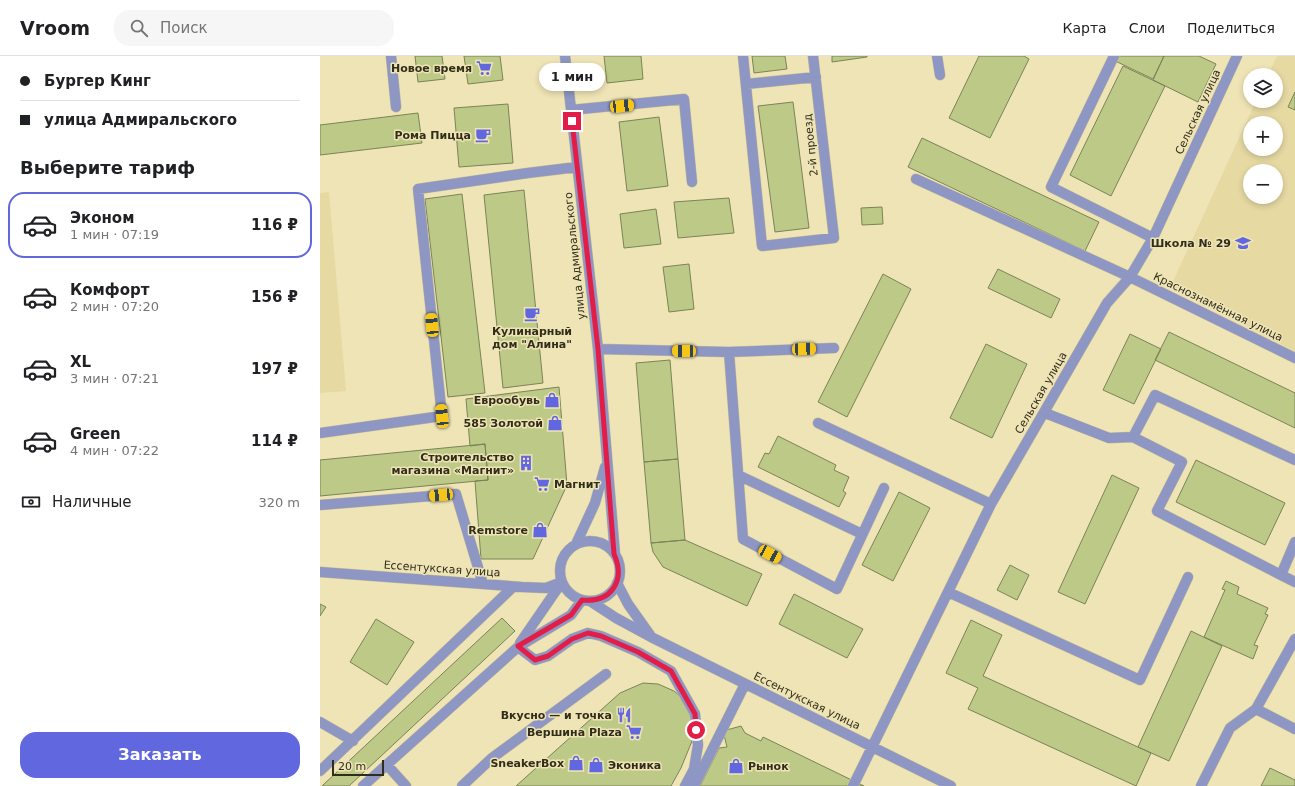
<!DOCTYPE html>
<html lang="ru">
<head>
<meta charset="utf-8">
<style>
	body { margin:0; font-family:"DejaVu Sans",sans-serif; background:#f6f6f6; color:#202124; height:100vh; display:flex; flex-direction:column; font-size:15px; white-space:nowrap }
	* { box-sizing:border-box; margin:0 }
	p { font-size:13px; color:#757577 }
	.icon { flex:none; width:22px; height:22px; fill:none; stroke:currentColor; stroke-width:2; stroke-linecap:round; stroke-linejoin:round }
	.map { position:relative; flex:1; overflow:hidden }
	.details { display:flex; flex-direction:column; background:#fff; width:320px }
	.details>* { flex:none }
	.top-card { display:grid; align-content:center; height:88px; padding:0 20px; background:#fff }
	.fabs { position:absolute; left:923px; top:12px; display:grid; gap:8px }
	.fabs a { display:grid; place-items:center; width:40px; height:40px; border-radius:50%; background:#fff; box-shadow:0 2px 6px #0003; font-size:20px }
	.scale { position:absolute; left:12px; bottom:10px; width:52px; box-sizing:border-box; padding-left:4px; border:2px solid #312d1b; border-top:0; font-size:11px; line-height:14px; white-space:nowrap; color:#312d1b; -webkit-text-stroke:3px #efe4b5; paint-order:stroke }
	.end { position:absolute; width:18px; height:18px; margin:-9px; border:5px solid #e11d48; background:#fff; box-shadow:0 0 0 2px #fff }
	.from { border-radius:50% }
	.bubble { position:absolute; height:28px; border-radius:14px; background:#fff; box-shadow:0 2px 6px #0003; font-size:13px; font-weight:600; line-height:28px; text-align:center }
	.car { position:absolute; width:12px; height:24px; margin:-12px -6px; border-radius:5px; box-shadow:0 0 3px 1px #0007; background:linear-gradient(#f5c518 24%,#345 0 40%,#f5c518 0 76%,#345 0 86%,#f5c518 0) }
	.top-card b { display:flex; align-items:center; gap:14px; height:38px; font-size:15px }
	.top-card b+b { border-top:1px solid #e0e0e0 }
	.top-card i { width:10px; height:10px; background:#202124 }
	ul { padding:0; list-style:none }
	li { display:flex; align-items:center; gap:12px; height:66px; margin:0 8px 6px; padding:0 12px; border:2px solid transparent; border-radius:16px }
	li div { flex:1 }
	li b { display:block; font-size:15px }
	li em { font-style:normal; font-weight:600 }
	li.selected { border-color:#6067df }
	li>.icon { width:36px; height:36px; stroke-width:1.5 }
	h2 { padding:0 20px; font-size:18px; line-height:48px }
	.pay { display:flex; align-items:center; gap:10px; height:44px; padding:0 20px; font-size:15px }
	.pay p { margin-inline-start:auto }
	.cta { display:flex; gap:8px; margin-top:auto; padding:8px 20px }
	.cta a { flex:1; height:46px; border-radius:16px; background:#6067df; color:#fff; font-size:16px; font-weight:600; line-height:46px; text-align:center }
	header { display:flex; align-items:center; gap:24px; box-sizing:border-box; height:56px; padding:0 20px; background:#fff; border-bottom:1px solid #e0e0e0 }
	header strong { font-size:19px }
	nav { display:flex; gap:22px; margin-inline-start:auto; font-size:14px }
	.search { width:280px; height:36px; background:#f6f6f6; display:flex; align-items:center; gap:10px; box-sizing:border-box; padding:0 14px; border-radius:16px; color:#757577; font-size:15px }
	main { display:flex; flex:1; min-height:0 }
	.map>svg:first-child { display:block }
	.built { fill:#e6d9a2; fill-rule:evenodd }
	.building { fill:#bdc986; stroke:#7b8358 }
	.lines { fill:none; stroke-linecap:round; stroke-linejoin:round }
	.minor-casing { stroke:#c9bf96; stroke-width:11 }
	.minor { stroke:#8e96c3; stroke-width:10 }
	.route { stroke:#e11d48; stroke-width:5 }
	.labels { text-anchor:middle; dominant-baseline:central; stroke-width:3; stroke-linejoin:round; paint-order:stroke }
	.poi-label { font-size:11px; font-weight:bold; fill:#312d1b; stroke:#efe4b5; text-anchor:end }
	.street-label { font-size:11px; fill:#312d1b; stroke:#efe4b5 }
</style>
</head>
<body>
<header>
<strong>Vroom</strong>
<div class="search"><svg class="icon" aria-label="search" viewBox="0 0 24 24"><circle cx="10" cy="10" r="6"/><path d="M15 15l6 6"/></svg>Поиск</div>
<nav><a>Карта</a><a>Слои</a><a>Поделиться</a></nav>
</header>
<main>
<section class="details">
<div class="top-card">
<b><i class="from"></i>Бургер Кинг</b>
<b><i></i>улица Адмиральского</b>
</div>
<h2>Выберите тариф</h2>
<ul>
<li class="selected"><svg class="icon" aria-label="car" viewBox="0 0 24 24"><path d="M5 17H2v-5l4-1 3-4h7l3 4 3 1v5h-3M9 17h6M6 11h13"/><circle cx="7" cy="17" r="2"/><circle cx="17" cy="17" r="2"/></svg><div><b>Эконом</b><p>1 мин · 07:19</p></div><em>116 ₽</em></li>
<li><svg class="icon" aria-label="car" viewBox="0 0 24 24"><path d="M5 17H2v-5l4-1 3-4h7l3 4 3 1v5h-3M9 17h6M6 11h13"/><circle cx="7" cy="17" r="2"/><circle cx="17" cy="17" r="2"/></svg><div><b>Комфорт</b><p>2 мин · 07:20</p></div><em>156 ₽</em></li>
<li><svg class="icon" aria-label="car" viewBox="0 0 24 24"><path d="M5 17H2v-5l4-1 3-4h7l3 4 3 1v5h-3M9 17h6M6 11h13"/><circle cx="7" cy="17" r="2"/><circle cx="17" cy="17" r="2"/></svg><div><b>XL</b><p>3 мин · 07:21</p></div><em>197 ₽</em></li>
<li><svg class="icon" aria-label="car" viewBox="0 0 24 24"><path d="M5 17H2v-5l4-1 3-4h7l3 4 3 1v5h-3M9 17h6M6 11h13"/><circle cx="7" cy="17" r="2"/><circle cx="17" cy="17" r="2"/></svg><div><b>Green</b><p>4 мин · 07:22</p></div><em>114 ₽</em></li>
</ul>
<div class="pay"><svg class="icon" aria-label="cash" viewBox="0 0 24 24"><path d="M3 7h18v10H3z"/><circle cx="12" cy="12" r="2"/></svg>Наличные<p>320 m</p></div>
<div class="cta"><a>Заказать</a></div>
</section>
<div class="map">
<svg width="975" height="730" viewBox="0 0 975 730">
	<rect width="100%" height="100%" fill="#efe4b5"/>
	<path class="built" d="M957,0H975V295L850,232L936,45H956V19H948ZM930,67H956V93H930ZM930,115H956V141H930Z
		M9,136L26,335L0,337V137Z"/>
	<path class="building" d="M95,0H122L125,23L98,26Z
		M144,0H180L183,24L148,28Z
		M284,0H321L323,23L287,27Z
		M432,0H465L467,13L434,17Z
		M512,0H547V1L512,6Z
		M659,0H704L709,3L670,82L629,62Z
		M793,0H844L833,23L791,3Z
		M844,0H879L896,8L878,46L833,24Z
		M803,10L845,30L791,140L750,119Z
		M975,36V54L968,51Z
		M473,46L489,172L455,176L438,50Z
		M188,48L193,107L139,111L134,52Z
		M98,57L102,87L0,99V69Z
		M339,61L348,130L307,135L299,66Z
		M602,82L779,166L765,195L588,111Z
		M204,134L223,327L183,332L164,139Z
		M142,138L165,337L128,341L105,143Z
		M409,142L414,177L358,182L354,146Z
		M562,151L563,168L542,169L541,152Z
		M336,153L341,188L304,192L300,158Z
		M369,208L374,253L349,256L343,211Z
		M678,213L740,243L731,262L668,232Z
		M563,218L591,233L527,361L498,346Z
		M849,276L975,337V372L835,304Z
		M810,278L841,293L814,348L783,334Z
		M666,288L707,308L672,382L630,362Z
		M350,304L358,403L324,406L316,307Z
		M239,331L247,429L213,503H161L155,425L168,424L165,388L150,390L146,343Z
		M458,380L516,409L514,414L529,421L523,435L526,437L519,451L438,411L445,397L449,398Z
		M165,388L168,424L0,440V404Z
		M358,403L365,484L331,487L324,406Z
		M876,404L965,447L945,489L856,446Z
		M792,419L819,432L765,548L738,536Z
		M579,436L610,452L573,525L542,509Z
		M365,484L442,518L427,550L343,511L333,496L331,487Z
		M690,509L709,519L697,544L677,534Z
		M906,525L919,531L917,538L948,552L945,558L948,559L934,589L938,590L933,603L884,581L905,534L902,533Z
		M474,538L543,573L527,602L459,568Z
		M0,548L6,551L0,560Z
		M182,562L195,575L29,730H2Z
		M56,563L94,586L67,629L30,606Z
		M651,564L682,579L663,620L831,697L816,730L648,653L658,632L626,617Z
		M871,575L902,590L849,705L818,691Z
		M323,627L338,628L354,635L368,647L373,667L372,685L361,712L351,730H196L300,637Z
		M421,670L425,677L441,685L443,681L544,730H380L399,692L407,691L403,675Z
		M950,712L975,724V730H941Z"/>
	<g class="lines">
		<defs>
			<path id="minor" d="M71,0L76,51
				M245,0L278,293L295,498
				M423,0L442,190L514,182L493,0
				M617,0L620,19
				M794,0L731,131L833,182
				M426,28L496,21
				M251,54L364,43L372,126
				M596,123L810,221L975,302
				M278,293L409,296L423,483L517,533L564,432
				M409,296L514,292
				M725,357L789,382L813,381L862,406L837,455L961,519L975,486
				M498,367L671,448
				M0,377L122,360L98,133L208,117L257,111
				M813,381L835,339L975,404
				M418,419L542,478
				M0,449L136,438L163,528
				M240 515a30 30 0 1 1 60 0a30 30 0 1 1-60 0Z
				M256,488L275,447L285,411
				M0,516L202,531L226,532L242,526
				M961,519L975,526
				M297,527L308,548L330,579
				M628,536L820,624L868,521
				M270,545L296,562L333,582L631,730
				M200,587L242,526
				M198,591L215,604L228,600L252,583L268,577L281,580L318,596L351,615L375,658L378,689L374,713L365,730
				M936,653L975,673
				M0,666L33,685
				M67,709L86,730
				M0,715L193,531
				M43,730L198,591L251,559L262,544
				M142,730L172,702L286,618
				M374,730L425,628
				M533,730L671,448L787,247L810,221L833,182L917,0
				M881,730L910,672L936,653L975,583"/>
		</defs>
		<use href="#minor" class="minor-casing"/>
		<use href="#minor" class="minor"/>
	</g>
	<g class="lines">
		<path class="route" d="M252,65L278,293L294,498C306,525 291,547 262,544L251,559L198,590L215,604L228,600L252,583L268,577L281,580L318,596L351,615L375,658L376,674"/>
	</g>
	<defs>
		<symbol id="supermarket-bare" viewBox="-9 -9 18 18"><path d="M-6-5.5h2.5l.6 2H6L4.5 2H-2.5L-4.4-4H-6ZM-1.5 3.2a1.3 1.3 0 1 0 .1 0ZM3 3.2a1.3 1.3 0 1 0 .1 0Z" fill="#6067df" stroke="#efe4b5" stroke-width="2.5" paint-order="stroke"/></symbol>
		<symbol id="cafe-bare" viewBox="-9 -9 18 18"><path d="M-5.5-4.5H6V0H3Q3 3.5 0 3.5H-2.5Q-5.5 3.5-5.5 0ZM3-3.2v2h1.7v-2ZM-6 4.5H4V6H-6Z" fill="#6067df" stroke="#efe4b5" stroke-width="2.5" paint-order="stroke"/></symbol>
		<symbol id="school-bare" viewBox="-9 -9 18 18"><path d="M0-5L7-2L0 1L-7-2ZM-4 1L0 2.5L4 1V4Q0 6-4 4Z" fill="#6067df" stroke="#efe4b5" stroke-width="2.5" paint-order="stroke"/></symbol>
		<symbol id="shop-bare" viewBox="-9 -9 18 18"><path d="M-5-2.5h2.3a2.7 3.5 0 0 1 5.4 0H5L5.5 6h-11ZM-1.5-2.5h3a1.5 2.3 0 0 0-3 0Z" fill="#6067df" stroke="#efe4b5" stroke-width="2.5" paint-order="stroke"/></symbol>
		<symbol id="building-bare" viewBox="-9 -9 18 18"><path d="M-4-6H4V6H1V3H-1V6H-4ZM-2.5-4.3h1.7v1.8h-1.7ZM.8-4.3h1.7v1.8H.8ZM-2.5-1h1.7V.8h-1.7ZM.8-1h1.7V.8H.8Z" fill="#6067df" stroke="#efe4b5" stroke-width="2.5" paint-order="stroke"/></symbol>
		<symbol id="restaurant-bare" viewBox="-9 -9 18 18"><path d="M-5-6h1v4h1v-4h1v4h1v-4h1v5L-1.5 .5V6h-2V.5L-5-1ZM5-6V6H3V1.5H1.5Q1.5-4 5-6Z" fill="#6067df" stroke="#efe4b5" stroke-width="2.5" paint-order="stroke"/></symbol>
	</defs>
	<g fill-rule="evenodd">
		<use href="#supermarket-bare" x="153" y="1" width="22" height="22"/>
		<use href="#cafe-bare" x="152" y="68" width="22" height="22"/>
		<use href="#school-bare" x="912" y="176" width="22" height="22"/>
		<use href="#cafe-bare" x="201" y="247" width="22" height="22"/>
		<use href="#shop-bare" x="221" y="333" width="22" height="22"/>
		<use href="#shop-bare" x="224" y="356" width="22" height="22"/>
		<use href="#building-bare" x="195" y="396" width="22" height="22"/>
		<use href="#supermarket-bare" x="211" y="417" width="22" height="22"/>
		<use href="#shop-bare" x="209" y="463" width="22" height="22"/>
		<use href="#restaurant-bare" x="293" y="648" width="22" height="22"/>
		<use href="#supermarket-bare" x="303" y="665" width="22" height="22"/>
		<use href="#shop-bare" x="245" y="696" width="22" height="22"/>
		<use href="#shop-bare" x="265" y="698" width="22" height="22"/>
		<use href="#shop-bare" x="405" y="699" width="22" height="22"/>
	</g>
	<g class="labels">
		<g class="poi-label">
			<text x="152" y="12">Новое время</text>
			<text x="151" y="79">Рома Пицца</text>
			<text x="911" y="187">Школа № 29</text>
			<text x="212" y="275" text-anchor="middle">Кулинарный<tspan x="212" dy="13">дом "Алина"</tspan></text>
			<text x="220" y="344">Еврообувь</text>
			<text x="223" y="367">585 Золотой</text>
			<text x="194" y="401">Строительство<tspan x="194" dy="13">магазина «Магнит»</tspan></text>
			<text x="234" y="428" text-anchor="start">Магнит</text>
			<text x="208" y="474">Remstore</text>
			<text x="292" y="659">Вкусно — и точка</text>
			<text x="302" y="676">Вершина Plaza</text>
			<text x="244" y="707">SneakerBox</text>
			<text x="288" y="709" text-anchor="start">Эконика</text>
			<text x="428" y="710" text-anchor="start">Рынок</text>
		</g>
		<g class="street-label">
			<text transform="translate(878 56) rotate(-65)">Сельская улица</text>
			<text transform="translate(491 89) rotate(-96)">2-й проезд</text>
			<text transform="translate(255 200) rotate(-96)">улица Адмиральского</text>
			<text transform="translate(898 251) rotate(26)">Краснознамённая улица</text>
			<text transform="translate(721 337) rotate(-60)">Сельская улица</text>
			<text transform="translate(122 513) rotate(4)">Ессентукская улица</text>
			<text transform="translate(487 645) rotate(26)">Ессентукская улица</text>
		</g>
	</g>
</svg>
<div class="fabs">
<a><svg class="icon" aria-label="layers" viewBox="0 0 24 24"><path d="M12 4l9 5-9 5-9-5zM3 14l9 5 9-5"/></svg></a>
<a>+</a>
<a>−</a>
</div>
<div class="scale">20 m</div>
<i class="end from" style="left:376px;top:674px"></i>
<i class="end" style="left:252px;top:65px"></i>
<div class="bubble" style="left:219px;top:7px;width:66px">1 мин</div>
<i class="car" style="left:302px;top:50px;rotate:84deg"></i>
<i class="car" style="left:112px;top:269px;rotate:354deg"></i>
<i class="car" style="left:484px;top:293px;rotate:88deg"></i>
<i class="car" style="left:364px;top:295px;rotate:271deg"></i>
<i class="car" style="left:122px;top:360px;rotate:354deg"></i>
<i class="car" style="left:121px;top:439px;rotate:265deg"></i>
<i class="car" style="left:450px;top:498px;rotate:118deg"></i>
</div>
</main>
</body>
</html>
